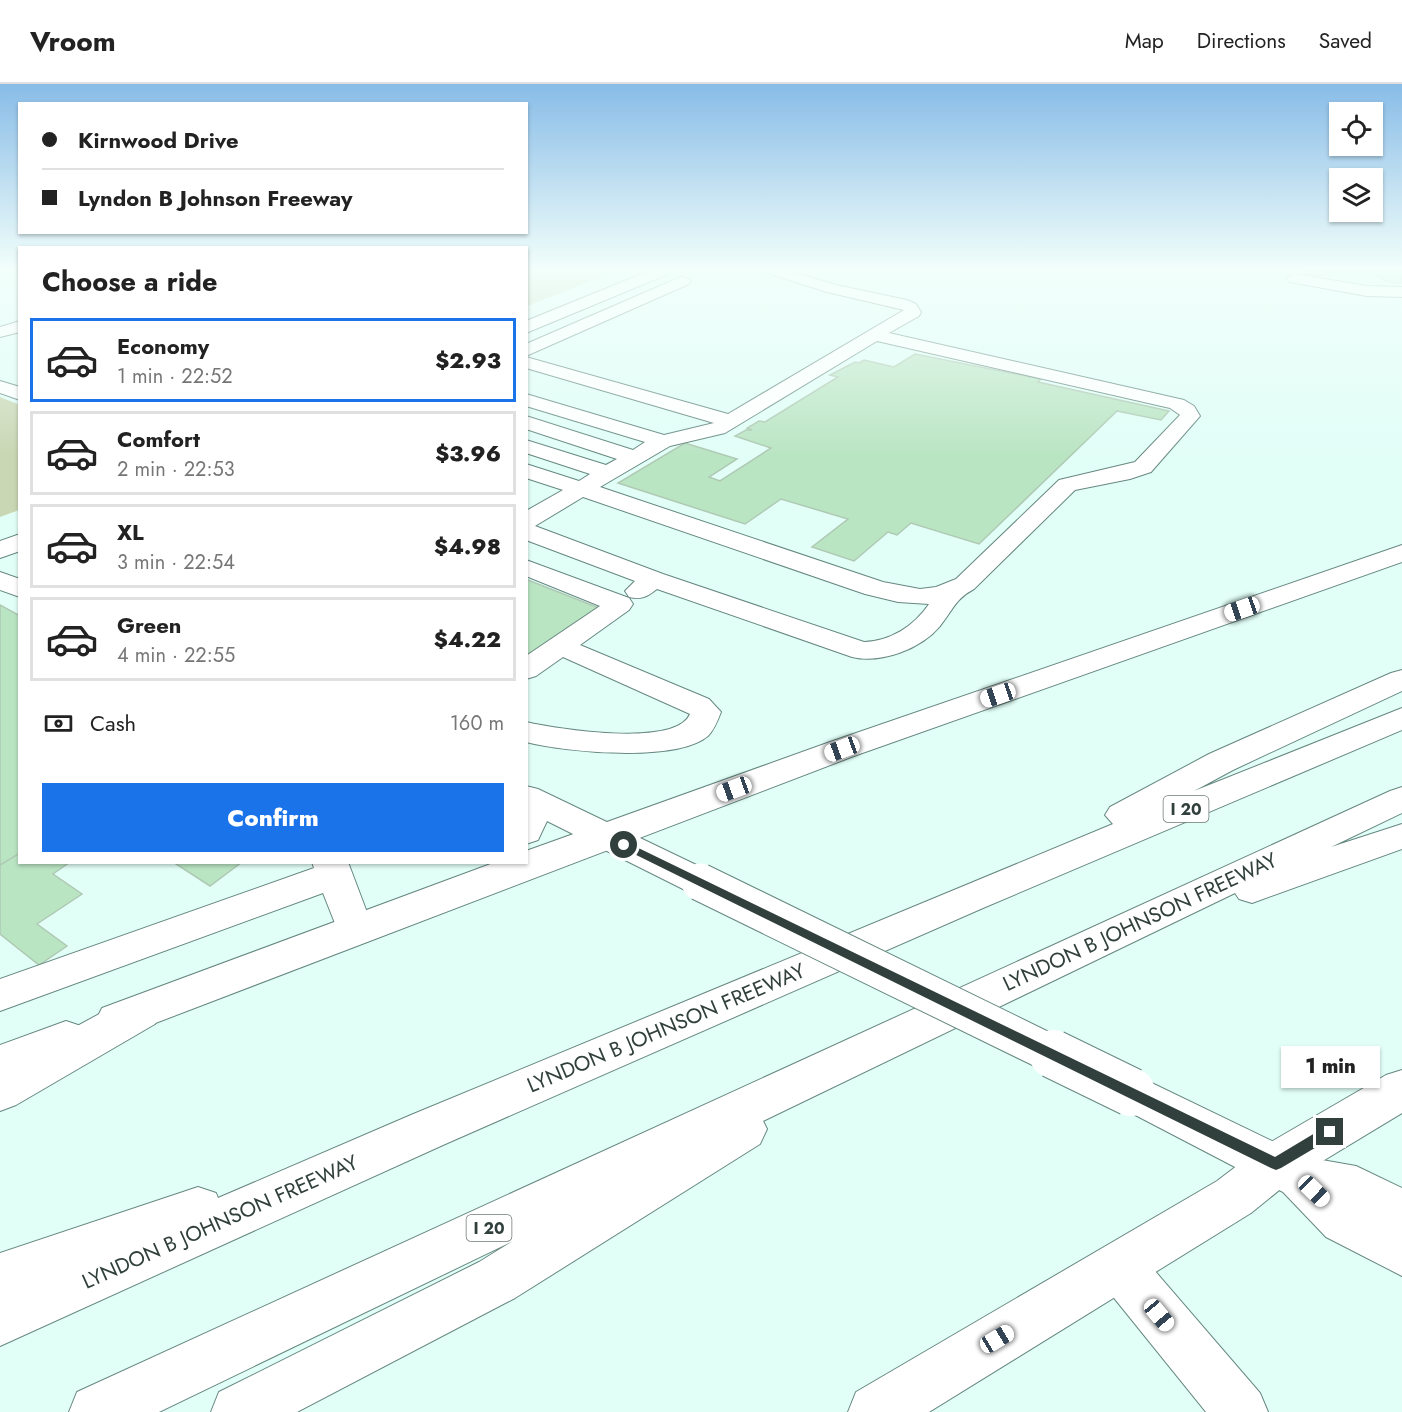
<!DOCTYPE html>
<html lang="en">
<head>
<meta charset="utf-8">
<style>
	body { margin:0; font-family:Jost,sans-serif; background:#f6f6f6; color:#222; height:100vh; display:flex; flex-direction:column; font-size:22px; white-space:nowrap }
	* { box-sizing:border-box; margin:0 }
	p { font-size:20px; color:#767676 }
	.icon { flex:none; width:33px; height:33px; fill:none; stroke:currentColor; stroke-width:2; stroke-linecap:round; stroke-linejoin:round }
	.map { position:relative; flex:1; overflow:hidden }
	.sheet { position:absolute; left:18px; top:162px; width:510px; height:618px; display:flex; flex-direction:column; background:#fff; border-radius:0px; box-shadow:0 2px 4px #0004 }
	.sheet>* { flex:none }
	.top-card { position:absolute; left:18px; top:18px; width:510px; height:132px; border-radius:0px; box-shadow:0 2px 4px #0004; display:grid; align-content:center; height:132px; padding:0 24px; background:#fff }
	.controls { position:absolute; left:1329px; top:18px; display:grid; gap:12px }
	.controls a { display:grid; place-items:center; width:54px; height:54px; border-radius:0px; background:#fff; box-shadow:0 2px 4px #0004; font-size:30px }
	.end { position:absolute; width:27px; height:27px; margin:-14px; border:8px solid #31403c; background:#fff; box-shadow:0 0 0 3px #fff }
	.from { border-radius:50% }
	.bubble { position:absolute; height:42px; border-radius:0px; background:#fff; box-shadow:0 2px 4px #0004; font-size:20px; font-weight:800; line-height:42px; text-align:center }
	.car { position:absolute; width:18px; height:36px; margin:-18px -9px; border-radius:8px; box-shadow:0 0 4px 2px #0007; background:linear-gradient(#fff 24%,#345 0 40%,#fff 0 76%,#345 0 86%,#fff 0) }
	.top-card b { display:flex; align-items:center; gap:21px; height:57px; font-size:22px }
	.top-card b+b { border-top:2px solid #e0e0e0 }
	.top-card i { width:15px; height:15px; background:#222 }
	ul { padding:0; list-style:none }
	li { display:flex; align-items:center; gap:18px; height:84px; margin:0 12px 9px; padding:0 12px; border:3px solid #e0e0e0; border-radius:0px }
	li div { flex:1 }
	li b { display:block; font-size:22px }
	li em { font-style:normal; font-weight:800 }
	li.on { border-color:#1a73e8 }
	li>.icon { width:54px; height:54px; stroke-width:1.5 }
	h2 { padding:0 24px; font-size:27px; line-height:72px }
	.pay { display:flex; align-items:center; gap:15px; height:66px; padding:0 24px; font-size:22px }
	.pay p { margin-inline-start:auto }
	.cta { display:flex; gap:12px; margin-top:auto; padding:12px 24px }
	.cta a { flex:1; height:69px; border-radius:0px; background:#1a73e8; color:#fff; font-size:24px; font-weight:800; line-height:69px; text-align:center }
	header { display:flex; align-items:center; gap:36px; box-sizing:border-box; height:84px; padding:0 30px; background:#fff; border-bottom:2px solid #e0e0e0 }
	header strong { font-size:28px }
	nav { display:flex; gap:33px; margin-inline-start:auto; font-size:21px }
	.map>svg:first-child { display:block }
	.green { fill:#cad7b4 }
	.building { fill:#bae5c3; stroke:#afc9b4; stroke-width:1.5 }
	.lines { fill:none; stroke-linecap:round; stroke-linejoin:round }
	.minor-casing { stroke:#668880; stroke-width:2 }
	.major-casing { stroke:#668880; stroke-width:2 }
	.highway-casing { stroke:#668880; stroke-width:2 }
	.minor { fill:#fff; fill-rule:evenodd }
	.major { fill:#fff; fill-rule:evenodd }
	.highway { fill:#fff; fill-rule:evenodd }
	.minor-bridge-far1-casing { stroke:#668880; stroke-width:39; stroke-linecap:butt }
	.minor-bridge-casing { stroke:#668880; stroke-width:50; stroke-linecap:butt }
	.minor-bridge-far1 { stroke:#fff; stroke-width:37 }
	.minor-bridge { stroke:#fff; stroke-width:48 }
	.route { fill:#31403c }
	.labels { text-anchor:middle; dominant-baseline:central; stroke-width:6; stroke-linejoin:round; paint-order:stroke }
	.shield { fill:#fff; stroke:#6f7976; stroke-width:1.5 }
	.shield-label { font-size:16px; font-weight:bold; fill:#31403c }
	.near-street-label { font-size:21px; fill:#31403c; stroke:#fff }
</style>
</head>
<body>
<header>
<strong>Vroom</strong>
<nav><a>Map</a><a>Directions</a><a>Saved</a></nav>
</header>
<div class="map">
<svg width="1402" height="1328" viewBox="0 0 1402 1328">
	<rect width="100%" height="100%" fill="#e1fef7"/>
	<path class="green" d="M527,185H621L527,222Z
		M0,313L20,321L19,426L0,433Z"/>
	<path class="building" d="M1298,185H1402V199L1388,198L1371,189L1308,192Z
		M915,270L1041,295L1038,298L1169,327L1161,336L1117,327L979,460L911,439L897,451L888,448L854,477L812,463L848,435L781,415L745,440L618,399L685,359L737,375L709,393L720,397L771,364L735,352L746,346H752L747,344L759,337L765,338L838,293L830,291L855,278L859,279L864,276L894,283Z
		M526,496H528L599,524L526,573Z
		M0,521L20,532V769L0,781Z
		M20,769V778H70L53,790L82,810L37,840L67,862L39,881L0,850V781Z
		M173,778H242L210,802Z"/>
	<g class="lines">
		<defs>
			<path id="minor" d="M762,185H783L836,201L907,216L916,220L921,228L919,232L889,249L1184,316L1194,322L1200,332L1151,388L1130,395L1075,406L974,505C955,515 953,526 940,542C921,565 881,580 852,573L657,505C647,513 641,516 629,513L625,507L635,497L526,456V427L563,406L526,394V380L579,397L590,390L526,369V356L606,381L617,375L526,345V332L633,366L645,358L526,322V310L664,351L714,339L526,284V273L728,330L904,226L827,208L764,188ZM877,257L1170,324L1180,331L1135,378L1059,396L956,495L936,503L920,505L883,498L600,403L670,362L725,349ZM583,413L865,510L898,518L929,520C914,542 891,557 864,558L663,490L535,442Z
				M1295,190L1367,202L1402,203V213L1367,212L1290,198L1287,195L1290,192Z
				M683,192L691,197L689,200L526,272V260Z
				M20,237V248L0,253V243Z
				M0,297L20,303V316L0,309Z
				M526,476L629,514L633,520L629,526L580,561L709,615L721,628C718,636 714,646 708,652C676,679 565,668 526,658V638C557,645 676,664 690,630L563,573L536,592L526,595V572L600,522L526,492Z
				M0,488L20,495V513L0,506Z
				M526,702L538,705L713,789L718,798L713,807L700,811L687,807L547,737L538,756L526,760Z
				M312,778H348L374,847L368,857L355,861L342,857L323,809L0,927V895L314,784Z
				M1131,989L1305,1073L1356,1082L1402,1104V1192L1326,1153L1283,1108L1116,1021L1109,1008L1116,995Z
				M1119,1158L1136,1165L1260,1309L1268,1328H1206L1102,1199L1094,1182L1102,1165Z"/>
			<path id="major" d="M654,185H675L673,188L526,249V237Z
				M20,450V467L0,474V457Z
				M1402,461V478L854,672L132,948L117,953L102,948L96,936L102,924L496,778H526V767L830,658Z
				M66,937L81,942L88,955L81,968L0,999V961Z
				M1402,986V1029L1293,1095L1251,1129L929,1328H848L856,1308L1217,1097L1259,1065L1386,991Z"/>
			<path id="highway" d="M1402,586V607L1233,686L1194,707L1402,624V646L983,824L443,1061L0,1262V1169L198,1103L216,1109L218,1114L411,1031L1113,740L1105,731L1110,723L1209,670L1391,589Z
				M1402,703V729L1331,763L1402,740V765L1252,819L1239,815L1235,809L763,1037L767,1045L760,1060L515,1214L297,1328H211L219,1308L479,1178L513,1157L159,1328H69L77,1308L1390,707Z
				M140,911L155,916L161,928L155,940L16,1021L0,1027V984L125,916Z"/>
		</defs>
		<use href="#minor" class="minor-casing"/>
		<use href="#major" class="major-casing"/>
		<use href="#highway" class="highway-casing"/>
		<use href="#minor" class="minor"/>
		<use href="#major" class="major"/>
		<use href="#highway" class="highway"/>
		<defs>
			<path id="minor-bridge-far1" d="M700,798L1056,972"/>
			<path id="minor-bridge" d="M1053,970L1131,1008"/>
		</defs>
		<use href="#minor-bridge-far1" class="minor-bridge-far1-casing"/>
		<use href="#minor-bridge" class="minor-bridge-casing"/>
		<use href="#minor-bridge-far1" class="minor-bridge-far1"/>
		<use href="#minor-bridge" class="minor-bridge"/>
	</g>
	<linearGradient id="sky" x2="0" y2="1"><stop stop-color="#88bce7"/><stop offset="0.5" stop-color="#f2fffb"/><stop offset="1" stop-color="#f2fffb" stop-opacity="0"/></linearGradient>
	<rect width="1402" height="371" fill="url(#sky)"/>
	<path class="route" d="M624,757L1275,1073L1325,1043L1330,1041L1335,1043L1337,1048L1335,1052L1281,1084L1276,1086L1271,1084L620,763L619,761Z"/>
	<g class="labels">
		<g class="shield">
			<rect x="1163.5" y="712" width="45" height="26" rx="4.5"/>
			<rect x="466.5" y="1131" width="45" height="26" rx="4.5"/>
		</g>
		<g class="shield-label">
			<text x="1186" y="725">I 20</text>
			<text x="489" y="1144">I 20</text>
		</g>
		<g class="near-street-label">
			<text transform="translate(1140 838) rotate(-25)">LYNDON B JOHNSON FREEWAY</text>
			<text transform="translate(666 944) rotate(-23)">LYNDON B JOHNSON FREEWAY</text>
			<text transform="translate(220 1138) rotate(-24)">LYNDON B JOHNSON FREEWAY</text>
		</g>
	</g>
</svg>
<div class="controls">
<a><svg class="icon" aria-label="locate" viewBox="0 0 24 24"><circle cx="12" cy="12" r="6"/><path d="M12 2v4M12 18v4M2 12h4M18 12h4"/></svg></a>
<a><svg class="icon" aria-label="layers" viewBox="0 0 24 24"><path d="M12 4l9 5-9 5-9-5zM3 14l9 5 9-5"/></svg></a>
</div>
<i class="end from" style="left:624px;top:761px"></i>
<i class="end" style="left:1330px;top:1048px"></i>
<div class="bubble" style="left:1281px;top:962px;width:99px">1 min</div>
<i class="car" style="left:1242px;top:525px;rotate:251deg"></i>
<i class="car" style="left:998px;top:611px;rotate:251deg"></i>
<i class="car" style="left:842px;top:665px;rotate:250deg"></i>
<i class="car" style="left:734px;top:705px;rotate:250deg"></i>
<i class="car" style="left:1314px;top:1107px;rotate:134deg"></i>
<i class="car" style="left:1159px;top:1231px;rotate:140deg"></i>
<i class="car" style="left:997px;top:1255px;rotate:59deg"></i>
<div class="top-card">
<b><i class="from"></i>Kirnwood Drive</b>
<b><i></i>Lyndon B Johnson Freeway</b>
</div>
<section class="sheet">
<h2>Choose a ride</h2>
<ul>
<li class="on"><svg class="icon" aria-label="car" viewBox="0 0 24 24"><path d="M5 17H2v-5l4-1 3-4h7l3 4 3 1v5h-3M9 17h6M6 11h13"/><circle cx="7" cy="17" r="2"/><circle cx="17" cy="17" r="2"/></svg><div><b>Economy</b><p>1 min · 22:52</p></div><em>$2.93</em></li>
<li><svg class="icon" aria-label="car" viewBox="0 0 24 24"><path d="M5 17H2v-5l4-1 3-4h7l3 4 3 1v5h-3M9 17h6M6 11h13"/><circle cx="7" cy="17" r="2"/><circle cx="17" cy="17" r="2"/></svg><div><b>Comfort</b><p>2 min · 22:53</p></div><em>$3.96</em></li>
<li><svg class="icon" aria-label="car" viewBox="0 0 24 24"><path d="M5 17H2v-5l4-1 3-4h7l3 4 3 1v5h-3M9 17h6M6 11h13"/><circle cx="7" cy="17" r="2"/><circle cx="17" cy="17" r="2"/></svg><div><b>XL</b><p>3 min · 22:54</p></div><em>$4.98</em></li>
<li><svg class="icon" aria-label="car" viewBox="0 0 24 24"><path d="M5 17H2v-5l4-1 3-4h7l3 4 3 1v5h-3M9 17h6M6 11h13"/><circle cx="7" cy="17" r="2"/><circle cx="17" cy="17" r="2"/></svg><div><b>Green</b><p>4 min · 22:55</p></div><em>$4.22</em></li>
</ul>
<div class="pay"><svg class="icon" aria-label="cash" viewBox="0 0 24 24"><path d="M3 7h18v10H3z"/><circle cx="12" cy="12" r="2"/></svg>Cash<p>160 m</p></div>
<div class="cta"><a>Confirm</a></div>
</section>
</div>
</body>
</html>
